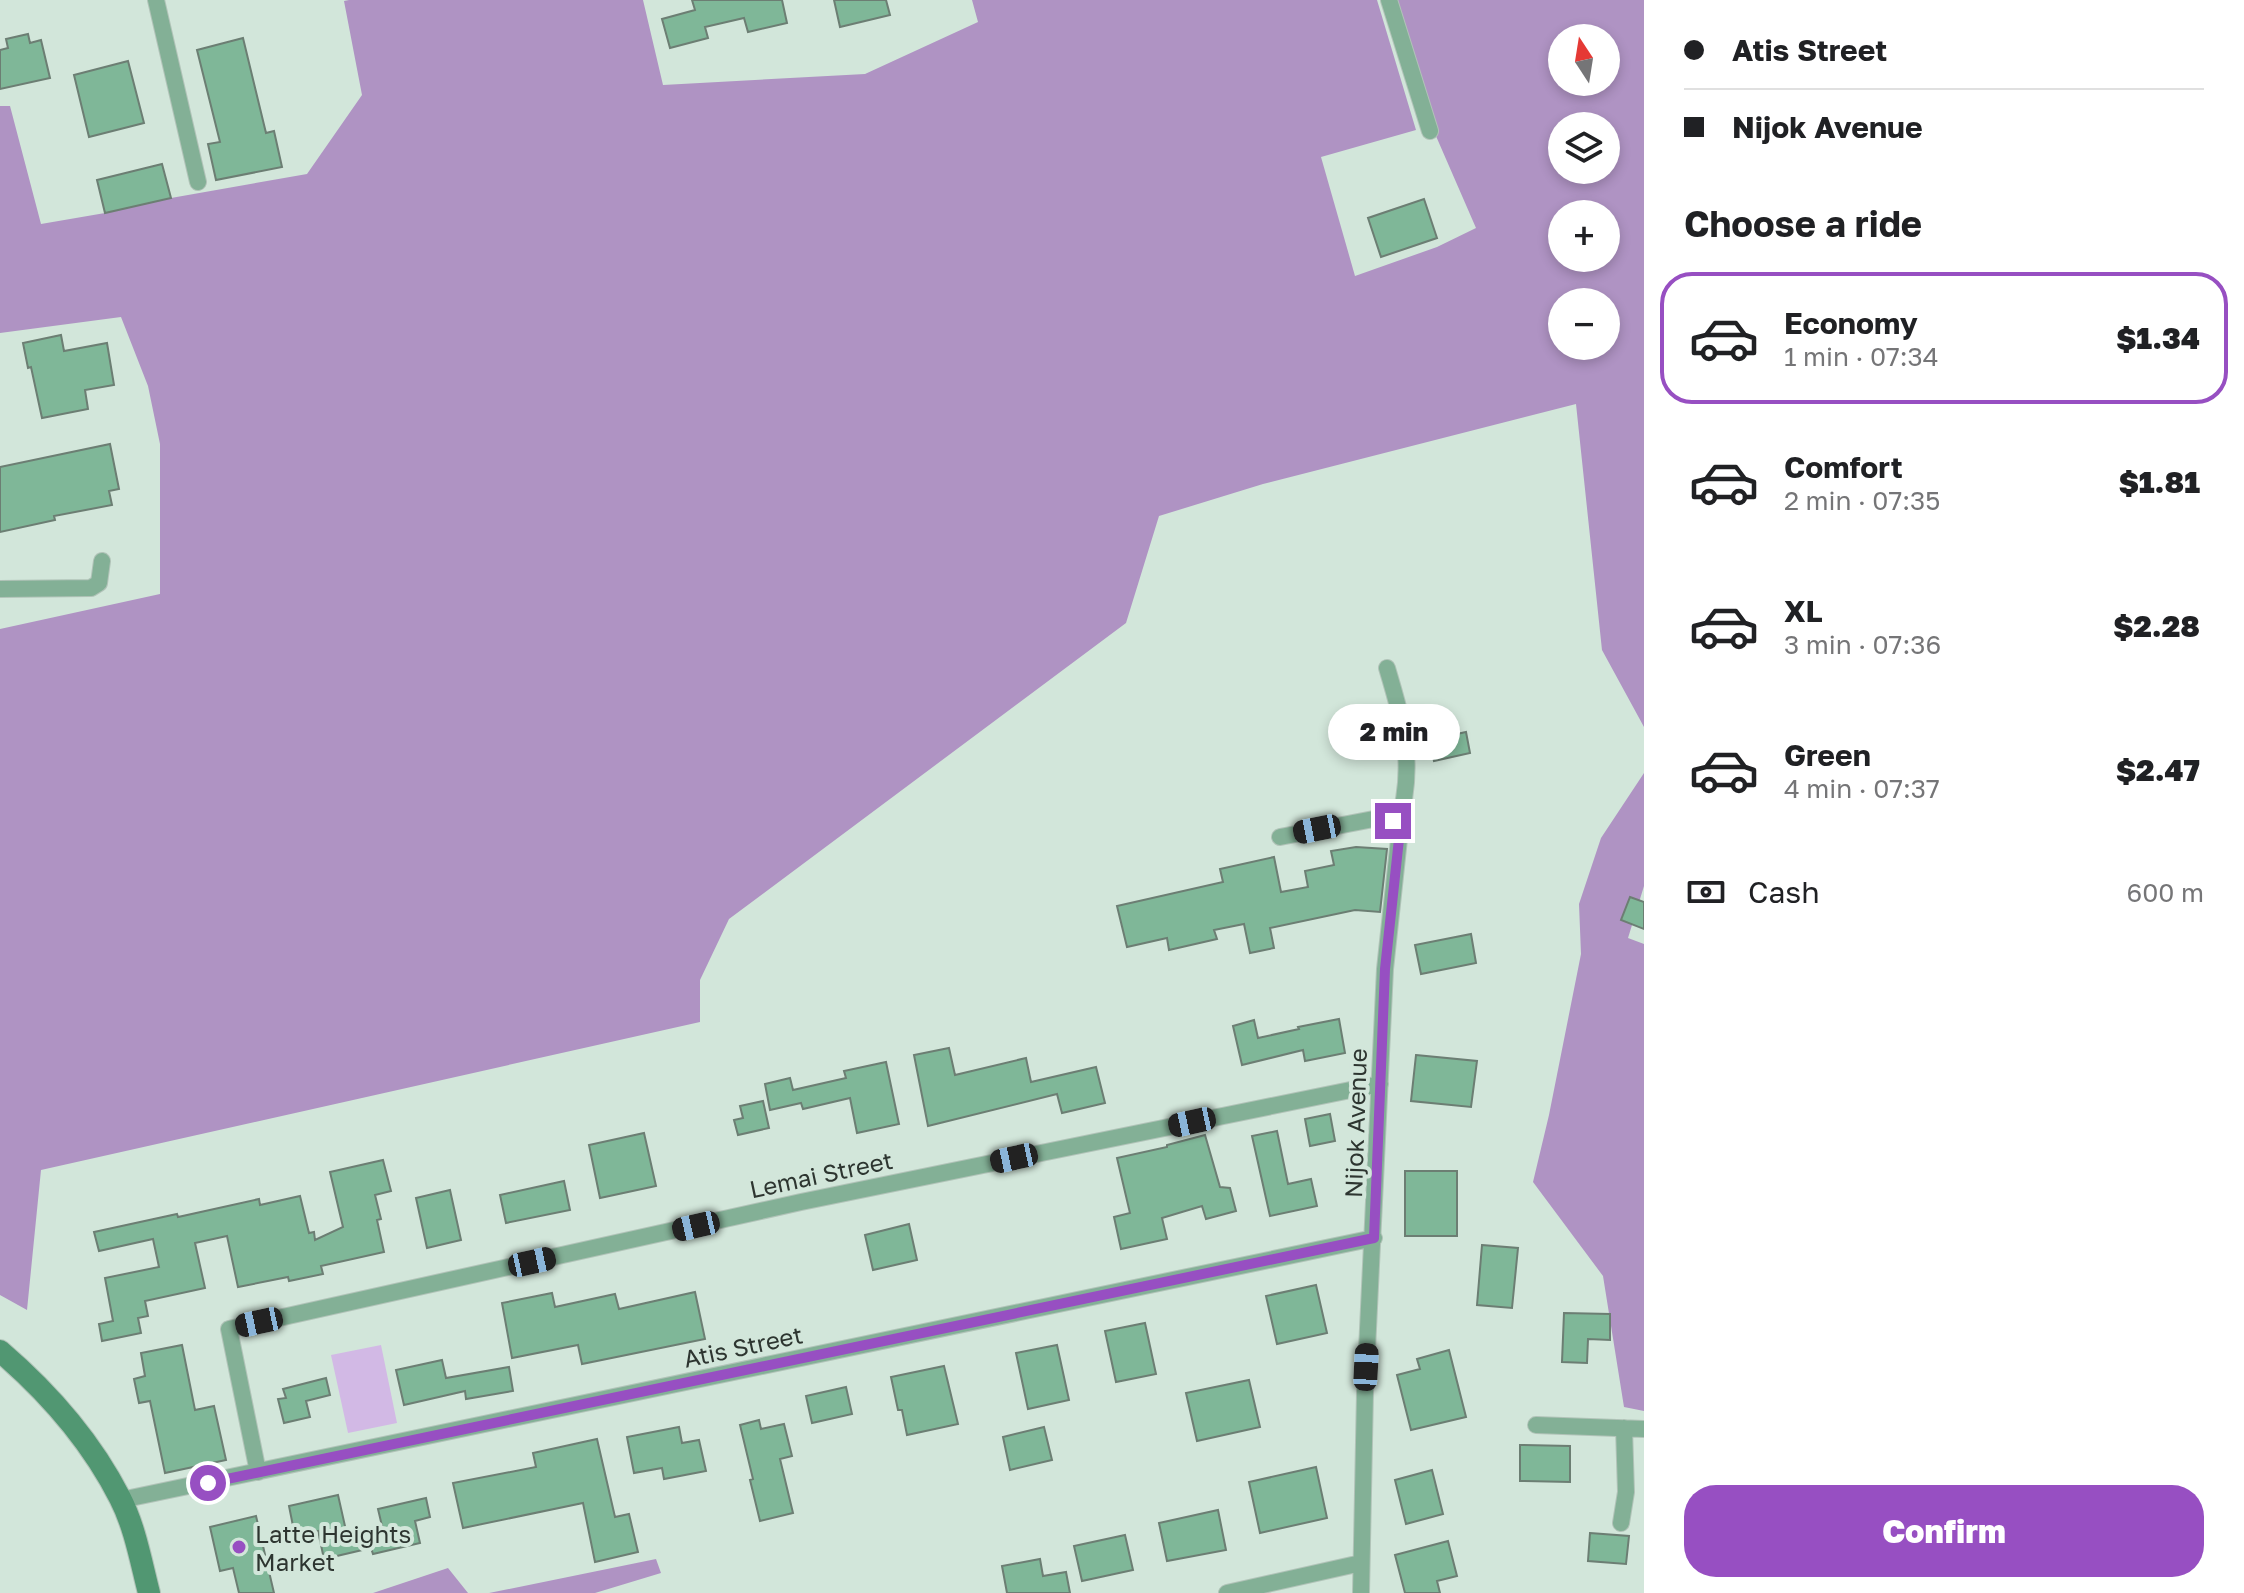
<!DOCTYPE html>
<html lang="en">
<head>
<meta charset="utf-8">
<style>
	body { margin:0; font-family:"Golos Text",sans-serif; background:#f2f2f2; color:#202124; height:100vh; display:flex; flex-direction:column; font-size:30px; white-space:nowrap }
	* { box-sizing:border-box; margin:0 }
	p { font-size:26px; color:#757577 }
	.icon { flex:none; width:44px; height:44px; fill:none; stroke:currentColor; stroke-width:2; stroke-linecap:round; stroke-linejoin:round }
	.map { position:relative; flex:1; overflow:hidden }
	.details { display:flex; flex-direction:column; background:#fff; width:600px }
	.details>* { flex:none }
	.top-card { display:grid; align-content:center; height:176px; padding:0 40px; background:#fff }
	.needle { width:52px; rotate:348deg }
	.tools { position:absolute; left:1548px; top:24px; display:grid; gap:16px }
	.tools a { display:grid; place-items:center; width:72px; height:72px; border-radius:50%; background:#fff; box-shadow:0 4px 12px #0003; font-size:40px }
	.end { position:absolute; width:36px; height:36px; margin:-18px; border:10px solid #974fc2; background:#fff; box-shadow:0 0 0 4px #fff }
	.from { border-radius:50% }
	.bubble { position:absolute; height:56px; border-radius:28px; background:#fff; box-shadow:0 4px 12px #0003; font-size:26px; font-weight:800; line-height:56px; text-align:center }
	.car { position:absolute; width:24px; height:48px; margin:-24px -12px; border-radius:10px; box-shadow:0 0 6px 2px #0007; background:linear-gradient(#222 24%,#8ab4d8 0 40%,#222 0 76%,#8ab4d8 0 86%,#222 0) }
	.top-card b { display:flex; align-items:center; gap:28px; height:76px; font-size:30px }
	.top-card b+b { border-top:2px solid #e0e0e0 }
	.top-card i { width:20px; height:20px; background:#202124 }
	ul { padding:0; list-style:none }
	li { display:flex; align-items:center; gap:24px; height:132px; margin:0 16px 12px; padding:0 24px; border:4px solid transparent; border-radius:32px }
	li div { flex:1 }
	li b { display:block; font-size:30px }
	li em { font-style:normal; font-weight:800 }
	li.selected { border-color:#974fc2 }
	li>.icon { width:72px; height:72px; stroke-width:1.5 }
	h2 { padding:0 40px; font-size:36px; line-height:96px }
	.pay { display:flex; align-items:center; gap:20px; height:88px; padding:0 40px; font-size:30px }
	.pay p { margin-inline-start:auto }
	.action { display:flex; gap:16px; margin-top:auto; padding:16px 40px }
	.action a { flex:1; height:92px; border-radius:32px; background:#974fc2; color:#fff; font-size:32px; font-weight:800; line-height:92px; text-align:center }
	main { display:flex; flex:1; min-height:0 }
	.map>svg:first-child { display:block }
	.green { fill:#d2b9e5 }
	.forest { fill:#af93c3; fill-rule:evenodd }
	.building { fill:#7fb798; stroke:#6c7e73; stroke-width:2 }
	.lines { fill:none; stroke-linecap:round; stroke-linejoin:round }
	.minor-casing { stroke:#b1c3b8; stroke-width:18 }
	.secondary-casing { stroke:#b1c3b8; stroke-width:24 }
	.minor { stroke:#83b096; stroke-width:16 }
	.secondary { stroke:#519772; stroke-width:22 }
	.route { stroke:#974fc2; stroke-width:10 }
	.poi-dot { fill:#974fc2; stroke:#d2e6da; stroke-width:3 }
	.labels { text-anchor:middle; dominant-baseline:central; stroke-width:8; stroke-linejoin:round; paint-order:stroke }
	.street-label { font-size:24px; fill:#2d3530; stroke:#d2e6da }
	.poi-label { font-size:24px; fill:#2d3530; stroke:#d2e6da; text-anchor:start }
</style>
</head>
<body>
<main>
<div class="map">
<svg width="1644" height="1593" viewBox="0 0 1644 1593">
	<rect width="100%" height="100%" fill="#d2e6da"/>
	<path class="green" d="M381,1345L397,1423L348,1433L331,1355Z"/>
	<path class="forest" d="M349,0H643L663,85L865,74L978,22L972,0H1377L1416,130L1321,157L1355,276L1437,247L1476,228L1419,97L1393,0H1644V727L1602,650L1576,404L1263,484L1159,516L1126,623L729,919L700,980V1022L41,1170L27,1310L0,1295V629L160,594V444L148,386L121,317L0,333V106H10L41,224L105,213L171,198L307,174L362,95L344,1ZM1562,38H1606V82H1562ZM1562,126H1606V170H1562ZM1562,214H1606V258H1562ZM1562,302H1606V346H1562Z
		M1644,773V886L1628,938L1644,944V1411L1624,1407L1603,1276L1533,1182L1549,1115L1581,954L1579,904L1601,838Z
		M656,1559L661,1573L595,1593H489Z
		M448,1568L468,1593H373Z"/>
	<path class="building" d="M692,0H782L787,23L748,32L744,18L705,27L708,38L670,48L662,19L695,10Z
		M834,0H886L890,15L840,27Z
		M28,34L30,43L41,40L50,78L0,89V50L8,48L6,39Z
		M243,38L266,133L274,131L282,167L216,180L208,144L220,142L197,50Z
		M128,61L144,123L89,137L74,75Z
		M162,164L171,198L105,213L97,180Z
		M1424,199L1437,238L1381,257L1368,218Z
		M61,335L64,351L107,343L114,385L85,390L88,409L42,418L31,367L28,368L23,343Z
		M110,444L119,489L109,491L112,505L54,516L55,520L0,532V467Z
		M1466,732L1470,753L1434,761L1429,740Z
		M1356,847L1387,849L1380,912L1355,910L1270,928L1274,948L1250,953L1244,924L1214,930L1217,939L1169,950L1167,938L1127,947L1117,906L1223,882L1220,869L1274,857L1281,892L1308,887L1305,871L1334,865L1331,851Z
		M1630,897L1644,902V929L1621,920Z
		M1471,934L1476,963L1421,974L1415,945Z
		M1339,1019L1345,1053L1305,1061L1303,1050L1242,1065L1233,1026L1254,1020L1258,1038L1299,1029L1298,1027Z
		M949,1048L955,1075L1026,1058L1031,1082L1096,1067L1105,1103L1062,1113L1057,1094L928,1126L914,1055Z
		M1416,1055L1477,1061L1471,1107L1411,1101Z
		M886,1062L899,1124L857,1133L850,1098L803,1109L801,1103L770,1110L765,1084L790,1078L793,1090L846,1078L844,1071Z
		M763,1101L769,1128L738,1135L734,1120L743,1118L740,1106Z
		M1330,1114L1335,1141L1310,1146L1305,1119Z
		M1277,1131L1288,1184L1311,1179L1317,1206L1270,1216L1252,1136Z
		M644,1133L656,1186L600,1198L589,1145Z
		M1205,1135L1220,1187L1230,1188L1236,1211L1206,1219L1202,1206L1162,1218L1167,1239L1121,1249L1114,1217L1130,1213L1117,1158L1167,1147V1145Z
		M383,1160L391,1191L375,1195L381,1219L377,1220L384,1252L321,1266L323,1274L289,1281L288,1277L238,1287L227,1236L195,1243L205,1288L145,1301L148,1316L138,1318L141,1333L102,1341L99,1324L113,1321L105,1278L159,1267L153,1239L99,1251L94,1232L177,1214L178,1217L259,1199L260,1205L300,1196L309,1233L314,1232L315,1240L343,1227L330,1172Z
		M1405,1171H1457V1236H1405Z
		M564,1181L570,1210L506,1223L500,1195Z
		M450,1190L461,1240L427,1248L416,1198Z
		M909,1224L917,1260L873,1270L865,1235Z
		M1482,1245L1518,1248L1512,1308L1477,1305Z
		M1316,1285L1327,1333L1277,1344L1266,1296Z
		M695,1292L705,1339L582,1364L578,1345L512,1358L502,1303L552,1293L555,1307L615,1294L619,1309Z
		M1564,1313L1610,1314V1340L1588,1339L1587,1363L1562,1362Z
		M1145,1323L1156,1374L1116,1382L1105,1331Z
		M182,1345L195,1410L214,1406L226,1460L165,1473L150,1401L139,1403L134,1379L145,1376L141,1353Z
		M1057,1345L1069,1400L1028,1409L1016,1353Z
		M1449,1350L1466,1417L1411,1430L1397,1375L1420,1369L1417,1359Z
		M442,1360L446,1378L509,1367L513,1391L466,1399L465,1391L404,1405L396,1370Z
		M944,1366L958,1424L907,1435L902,1410H898L891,1377Z
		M326,1378L330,1395L306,1401L310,1417L284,1423L278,1399L286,1398L283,1389Z
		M1249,1380L1260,1427L1197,1441L1186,1393Z
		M846,1387L852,1414L812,1423L806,1396Z
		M759,1420L761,1429L784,1424L792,1456L780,1459L793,1513L760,1521L750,1480L753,1479L740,1425Z
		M679,1427L682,1443L699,1440L706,1471L664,1479L662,1468L634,1473L627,1437Z
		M1044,1427L1052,1460L1010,1470L1003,1437Z
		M597,1439L615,1517L629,1514L638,1552L595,1562L583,1503L463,1528L453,1483L536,1467L533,1453Z
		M1520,1445L1570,1446V1482L1520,1481Z
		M1316,1467L1327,1518L1260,1533L1249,1482Z
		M1432,1470L1443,1514L1406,1524L1395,1480Z
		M338,1495L347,1535L382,1526L378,1509L426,1498L430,1517L415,1521L420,1543L373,1554L371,1548L324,1559L318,1531L295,1536L289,1506Z
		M1218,1510L1226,1550L1167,1561L1159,1523Z
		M256,1516L274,1593H239L233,1568L220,1571L210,1527Z
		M1590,1533L1629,1536L1626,1564L1588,1561Z
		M1125,1535L1133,1570L1082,1581L1074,1546Z
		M1448,1541L1457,1576L1437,1581L1440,1593H1405L1395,1555Z
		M1040,1559L1043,1576L1066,1572L1070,1593H1007L1002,1566Z"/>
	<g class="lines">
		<defs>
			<path id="minor" d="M156,0L198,182
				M1389,0L1430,131
				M0,589L91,588L99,583L102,561
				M1387,668C1404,725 1416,768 1397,828
				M1280,837L1384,817L1393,821L1398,832L1399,839L1385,969L1365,1392L1361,1593
				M1536,1425L1644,1429
				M258,1472L229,1329L801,1202L1380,1084
				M121,1500L1374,1238
				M1621,1523L1626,1492L1624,1428
				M1227,1593L1361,1563"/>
			<path id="secondary" d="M0,1351C49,1393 91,1441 120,1498C135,1527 141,1562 149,1593"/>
		</defs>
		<use href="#minor" class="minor-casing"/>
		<use href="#secondary" class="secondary-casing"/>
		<use href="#minor" class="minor"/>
		<use href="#secondary" class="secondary"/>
	</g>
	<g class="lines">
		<path class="route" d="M208,1483L1374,1238L1385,969L1399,839L1398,832L1393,821"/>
	</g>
	<circle class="poi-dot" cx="239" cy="1547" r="8"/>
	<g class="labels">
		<g class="street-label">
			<text transform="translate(1355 1123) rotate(-88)">Nijok Avenue</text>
			<text transform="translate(821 1174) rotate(-12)">Lemai Street</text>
			<text transform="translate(743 1346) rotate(-12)">Atis Street</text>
		</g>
		<g class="poi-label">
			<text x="255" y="1533">Latte Heights<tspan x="255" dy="28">Market</tspan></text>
		</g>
	</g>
</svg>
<div class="tools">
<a><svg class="needle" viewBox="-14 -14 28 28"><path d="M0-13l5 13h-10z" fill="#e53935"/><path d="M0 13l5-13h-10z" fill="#757577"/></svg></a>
<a><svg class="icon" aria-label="layers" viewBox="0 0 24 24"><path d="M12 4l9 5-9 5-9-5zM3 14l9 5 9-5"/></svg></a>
<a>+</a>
<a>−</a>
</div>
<i class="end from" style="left:208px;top:1483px"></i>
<i class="end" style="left:1393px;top:821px"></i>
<div class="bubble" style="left:1328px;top:704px;width:132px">2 min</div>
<i class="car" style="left:1317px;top:829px;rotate:259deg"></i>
<i class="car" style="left:1192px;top:1122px;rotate:258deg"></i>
<i class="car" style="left:1014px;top:1158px;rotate:258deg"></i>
<i class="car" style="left:696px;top:1226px;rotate:257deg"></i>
<i class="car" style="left:532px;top:1262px;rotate:78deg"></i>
<i class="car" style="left:259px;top:1322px;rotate:258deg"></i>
<i class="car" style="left:1366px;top:1367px;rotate:3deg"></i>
</div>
<section class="details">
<div class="top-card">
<b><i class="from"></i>Atis Street</b>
<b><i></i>Nijok Avenue</b>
</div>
<h2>Choose a ride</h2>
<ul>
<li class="selected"><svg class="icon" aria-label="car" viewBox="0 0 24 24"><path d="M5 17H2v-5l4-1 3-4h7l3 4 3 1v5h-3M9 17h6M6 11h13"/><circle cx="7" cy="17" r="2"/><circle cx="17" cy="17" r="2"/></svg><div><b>Economy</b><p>1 min · 07:34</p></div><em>$1.34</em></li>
<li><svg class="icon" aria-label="car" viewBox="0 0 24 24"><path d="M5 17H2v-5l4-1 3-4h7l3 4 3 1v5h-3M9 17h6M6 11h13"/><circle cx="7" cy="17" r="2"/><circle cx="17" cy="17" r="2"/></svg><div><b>Comfort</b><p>2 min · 07:35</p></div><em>$1.81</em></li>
<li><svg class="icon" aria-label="car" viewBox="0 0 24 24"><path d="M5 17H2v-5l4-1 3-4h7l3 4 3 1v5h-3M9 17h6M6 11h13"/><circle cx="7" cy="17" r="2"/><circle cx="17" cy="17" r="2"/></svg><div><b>XL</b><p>3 min · 07:36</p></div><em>$2.28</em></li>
<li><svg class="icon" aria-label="car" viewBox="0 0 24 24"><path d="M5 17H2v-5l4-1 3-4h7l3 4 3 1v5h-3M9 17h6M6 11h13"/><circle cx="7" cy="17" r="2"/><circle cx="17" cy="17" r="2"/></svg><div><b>Green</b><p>4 min · 07:37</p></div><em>$2.47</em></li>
</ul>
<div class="pay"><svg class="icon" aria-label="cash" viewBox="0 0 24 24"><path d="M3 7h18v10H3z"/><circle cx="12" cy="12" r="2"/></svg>Cash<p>600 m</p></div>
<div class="action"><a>Confirm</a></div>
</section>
</main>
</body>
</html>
